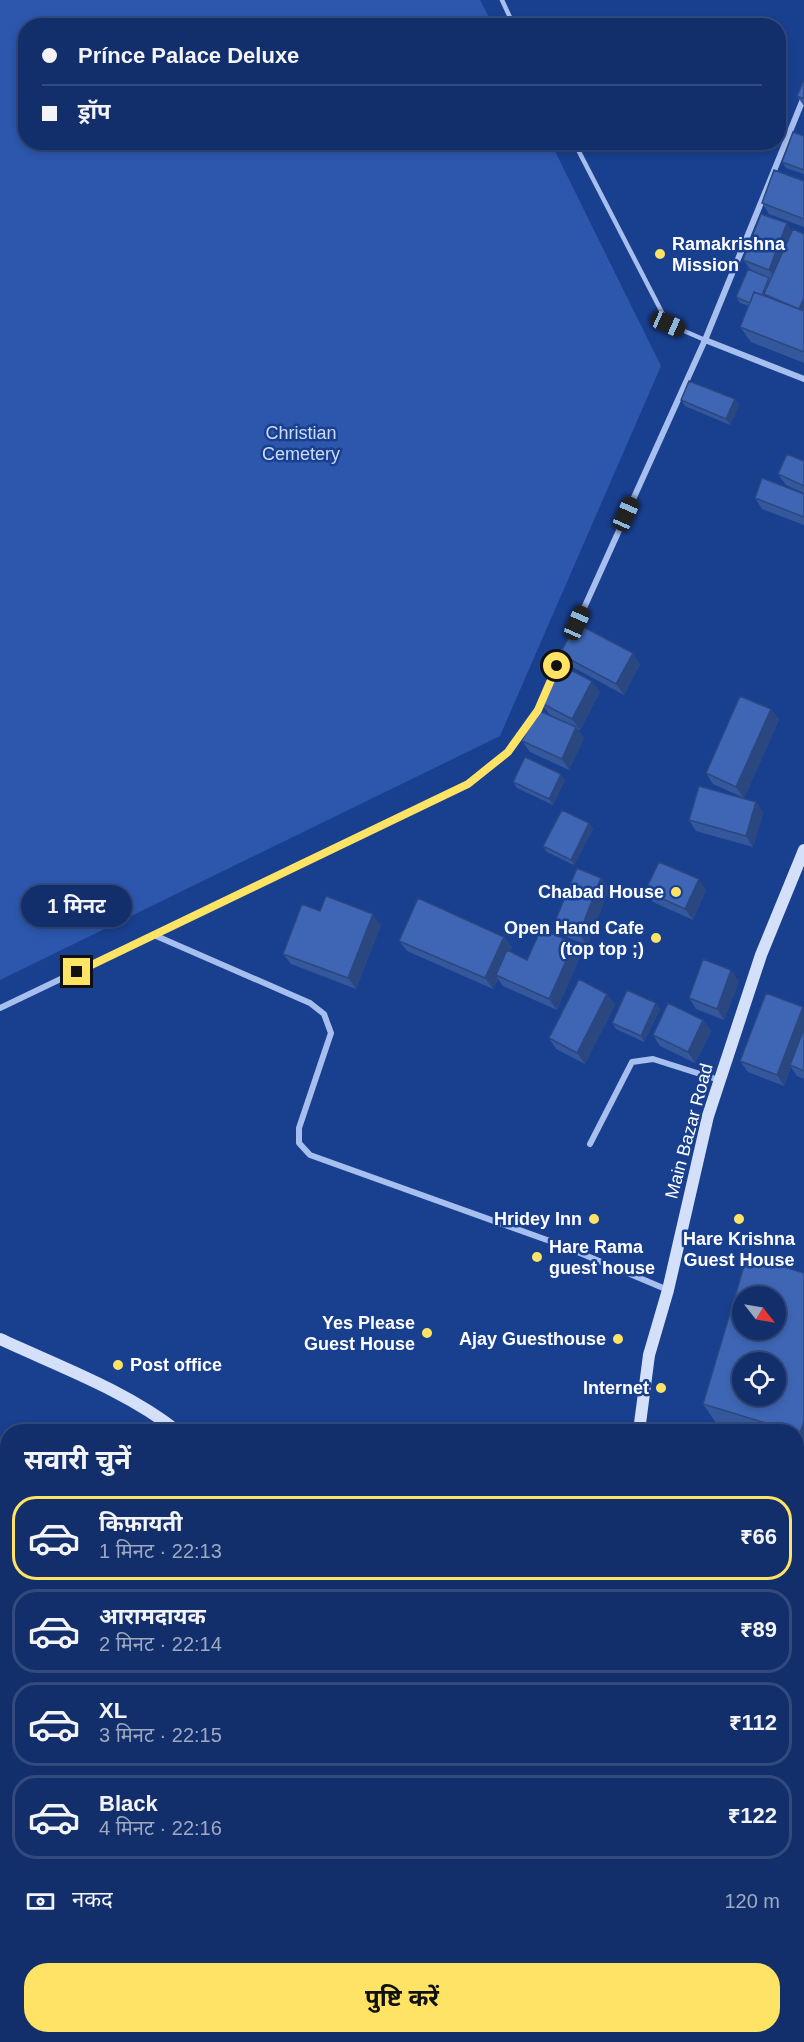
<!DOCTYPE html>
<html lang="hi">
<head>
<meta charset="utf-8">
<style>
	body { margin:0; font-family:Arial,"Noto Sans Devanagari",sans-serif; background:#1c3771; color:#f1f3f6; height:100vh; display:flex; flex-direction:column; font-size:22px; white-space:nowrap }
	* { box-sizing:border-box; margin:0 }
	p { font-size:20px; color:#9da9c1 }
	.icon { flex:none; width:33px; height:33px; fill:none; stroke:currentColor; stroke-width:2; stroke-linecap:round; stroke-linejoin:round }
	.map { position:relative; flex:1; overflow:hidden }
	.drawer { position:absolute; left:0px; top:1424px; width:804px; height:620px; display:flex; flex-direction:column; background:#132f6b; border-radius:24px 24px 0 0; box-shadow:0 3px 9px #0003,0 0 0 2px #324a7e }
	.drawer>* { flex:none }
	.banner { position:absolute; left:18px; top:18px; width:768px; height:132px; border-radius:24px; box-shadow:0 3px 9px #0003,0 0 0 2px #324a7e; display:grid; align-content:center; height:132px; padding:0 24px; background:#132f6b }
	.needle { width:39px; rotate:121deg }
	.tools { position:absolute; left:732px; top:1286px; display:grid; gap:12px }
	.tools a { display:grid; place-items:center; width:54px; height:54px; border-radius:50%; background:#132f6b; box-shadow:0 3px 9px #0003,0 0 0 2px #324a7e; font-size:30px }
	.end { position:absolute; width:27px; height:27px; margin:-14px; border:8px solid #ffe364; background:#111; box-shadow:0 0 0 3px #111 }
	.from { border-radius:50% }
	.bubble { position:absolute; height:42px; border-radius:21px; background:#132f6b; box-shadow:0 3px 9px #0003,0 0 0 2px #324a7e; font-size:20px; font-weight:700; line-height:42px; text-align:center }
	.car { position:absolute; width:18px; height:36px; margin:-18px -9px; border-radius:8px; box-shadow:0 0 4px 2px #0007; background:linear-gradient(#222 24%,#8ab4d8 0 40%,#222 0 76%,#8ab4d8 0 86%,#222 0) }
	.banner b { display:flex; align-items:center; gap:21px; height:57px; font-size:22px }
	.banner b+b { border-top:2px solid #324a7e }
	.banner i { width:15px; height:15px; background:#f1f3f6 }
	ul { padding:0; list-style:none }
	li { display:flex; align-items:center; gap:18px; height:84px; margin:0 12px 9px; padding:0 12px; border:3px solid #324a7e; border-radius:24px }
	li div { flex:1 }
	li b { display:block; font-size:22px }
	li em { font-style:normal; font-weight:700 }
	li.current { border-color:#ffe364 }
	li>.icon { width:54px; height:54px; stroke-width:1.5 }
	h2 { padding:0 24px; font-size:27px; line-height:72px }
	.pay { display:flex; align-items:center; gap:15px; height:66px; padding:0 24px; font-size:22px }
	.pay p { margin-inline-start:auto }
	.action { display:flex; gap:12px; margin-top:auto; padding:12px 24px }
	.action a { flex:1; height:69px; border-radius:24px; background:#ffe364; color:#111; font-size:24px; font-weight:700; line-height:69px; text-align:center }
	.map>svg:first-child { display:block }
	.green { fill:#2c57ad }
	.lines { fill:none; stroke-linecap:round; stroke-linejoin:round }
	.lane { stroke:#a6bfef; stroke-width:4.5 }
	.street { stroke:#a6bfef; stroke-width:6 }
	.secondary { stroke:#d4e0fa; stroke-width:12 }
	.wall { fill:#35589c }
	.shaded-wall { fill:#2b477f }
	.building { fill:#3e66b5; stroke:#2b477f; stroke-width:1.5; fill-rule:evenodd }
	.route { stroke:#ffe364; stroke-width:8 }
	.poi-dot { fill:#ffe364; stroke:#193f8f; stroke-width:2 }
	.labels { text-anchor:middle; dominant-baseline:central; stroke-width:5; stroke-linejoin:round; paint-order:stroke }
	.poi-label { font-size:18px; font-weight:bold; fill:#fff; stroke:#193f8f; text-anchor:end }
	.park-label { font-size:18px; fill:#ccdcfa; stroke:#193f8f }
	.street-label { font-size:18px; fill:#fff; stroke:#193f8f }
</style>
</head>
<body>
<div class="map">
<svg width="804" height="2042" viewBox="0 0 804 2042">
	<rect width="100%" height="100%" fill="#193f8f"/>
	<path class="green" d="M0,0H480L493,25L26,26V142L551,143L661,366L500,736L0,980Z"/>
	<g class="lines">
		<path class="lane" d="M502,0L514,26
			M574,142L668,324L705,340"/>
		<path class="street" d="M705,340L804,379
			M575,628L705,340L804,97
			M154,935L310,1003L324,1014L331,1033L299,1128V1143L310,1155L561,1245L668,1290
			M0,1008L468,784L508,752L538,710L564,651
			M590,1144L632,1062L653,1059L719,1080
			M796,1582L804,1587
			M0,1672L8,1675
			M796,1702L804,1693
			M796,1909L804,1912"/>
		<path class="secondary" d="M0,1339C58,1366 127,1391 177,1431
			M639,1431L649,1355L668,1290L708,1116L761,955L804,850
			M359,2042L362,2036"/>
	</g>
	<path class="wall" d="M797,96L804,99V106Z
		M804,136V174L786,168L782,162Z
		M804,181V227L769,214L762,203Z
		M792,231L804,234V363L751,342L740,327L749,306L740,303L736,297L750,269L743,260Z
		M735,399L739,405L730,425L685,406L681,400Z
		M804,461V493L786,485L778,474Z
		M804,494V525L762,509L755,498Z
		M560,654L640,664L624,695L567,664Z
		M600,692L580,730L577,729L584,738L569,770L530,752L522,741L562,721L549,714L541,703Z
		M771,709L779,720L744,798L713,784L706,773Z
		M565,780L553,805L517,788L513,782Z
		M756,802L763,813L753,847L696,831L689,820Z
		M589,823L593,829L574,865L547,852L543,846Z
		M601,878L609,889L587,945L562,935L554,924Z
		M706,890L693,920L653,902L645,891Z
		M320,911L381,925L356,989L291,964L283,954Z
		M504,937L512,947L510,952L527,960L574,943L581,954L557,1010L503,986L498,979L493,989L407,951L399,941Z
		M739,981L724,1020L696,1009L689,998Z
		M607,994L615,1005L585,1064L556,1049L549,1038Z
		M656,1003L660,1009L644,1042L616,1029L612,1023Z
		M804,1009V1079L797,1076L791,1067L784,1086L748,1072L740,1061Z
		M703,1020L711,1031L695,1063L660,1046L653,1035Z
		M804,1273V1450L796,1447V1431H742L716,1423L703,1404Z
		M139,2036H323L321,2042H143Z"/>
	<path class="shaded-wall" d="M787,223L794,234L776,280L769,270Z
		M804,298V316L799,309Z
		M735,399L739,405L730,425L726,419Z
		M633,653L640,664L624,695L616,684Z
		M592,681L600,692L580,730L572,719Z
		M771,709L779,720L744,798L736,787Z
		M576,727L584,738L569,770L562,759Z
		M561,774L565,780L553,805L549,799Z
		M756,802L763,813L753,847L746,836Z
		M589,823L593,829L574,865L571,860Z
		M601,878L609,889L587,945L579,934Z
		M699,879L706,890L693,920L685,909Z
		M373,914L381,925L356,989L348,978Z
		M504,937L512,947L499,977L496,975L498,979L493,989L485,978Z
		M574,943L581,954L557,1010L549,999Z
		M731,970L739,981L724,1020L717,1009Z
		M607,994L615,1005L585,1064L577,1053Z
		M656,1003L660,1009L644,1042L641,1036Z
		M803,1007L804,1009V1034L790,1065L791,1067L784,1086L777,1075Z
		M703,1020L711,1031L695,1063L688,1052Z
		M804,1421V1439L800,1433Z
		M303,2036H323L321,2042H301Z
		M557,2036L561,2042H554Z"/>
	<path class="building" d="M804,79V99L797,96Z
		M793,132L804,136V170L782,162Z
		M774,170L804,181V219L762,203Z
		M761,214L787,223L769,270L743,260Z
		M793,229L804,234V298L799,309L764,294Z
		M748,269L769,278L762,295L754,292L750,303L736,297Z
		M754,292L804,311V352L740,327Z
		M689,381L735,399L726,419L681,400Z
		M787,454L804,461V486L778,474Z
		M762,478L804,494V517L755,498Z
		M576,623L633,653L616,684L560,654Z
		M561,665L592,681L572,719L541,703Z
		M740,696L771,709L736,787L706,773Z
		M537,710L576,727L562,759L522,741Z
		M525,757L561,774L549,799L513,782Z
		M699,786L756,802L746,836L689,820Z
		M562,810L589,823L571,860L543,846Z
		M659,862L699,879L685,909L645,891Z
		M577,868L601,878L579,934L554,924Z
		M326,896L373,914L348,978L283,954L302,904L320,911Z
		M418,898L504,937L485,978L399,941Z
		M541,929L574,943L549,999L496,975L507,950L527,960Z
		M703,959L731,970L717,1009L689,998Z
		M579,979L607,994L577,1053L549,1038Z
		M627,990L656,1003L641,1036L612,1023Z
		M766,993L803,1007L777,1075L740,1061Z
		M668,1003L703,1020L688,1052L653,1035Z
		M804,1029V1071L790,1065Z
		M747,1256L804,1273V1421L800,1433L796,1432V1431H792L703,1404ZM742,1296H776V1329H742ZM742,1362H776V1395H742Z
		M143,2036H303L301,2042H153Z
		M502,2036H557L554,2042H500Z"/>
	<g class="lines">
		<path class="route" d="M77,972L468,784L508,752L538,710L557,666"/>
	</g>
	<g class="poi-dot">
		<circle cx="660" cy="254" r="6"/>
		<circle cx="676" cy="892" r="6"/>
		<circle cx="656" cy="938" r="6"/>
		<circle cx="594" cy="1219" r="6"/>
		<circle cx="739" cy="1219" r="6"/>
		<circle cx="537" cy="1257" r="6"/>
		<circle cx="427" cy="1333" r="6"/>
		<circle cx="618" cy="1339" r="6"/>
		<circle cx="118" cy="1365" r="6"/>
		<circle cx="661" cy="1388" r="6"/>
	</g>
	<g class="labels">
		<g class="poi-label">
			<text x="672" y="244" text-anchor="start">Ramakrishna<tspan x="672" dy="21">Mission</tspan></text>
			<text x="664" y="892">Chabad House</text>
			<text x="644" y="928">Open Hand Cafe<tspan x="644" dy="21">(top top ;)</tspan></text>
			<text x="582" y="1219">Hridey Inn</text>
			<text x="739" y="1239" text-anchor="middle">Hare Krishna<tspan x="739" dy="21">Guest House</tspan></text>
			<text x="549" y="1247" text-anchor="start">Hare Rama<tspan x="549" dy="21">guest house</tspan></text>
			<text x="415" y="1323">Yes Please<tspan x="415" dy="21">Guest House</tspan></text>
			<text x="606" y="1339">Ajay Guesthouse</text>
			<text x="130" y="1365" text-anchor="start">Post office</text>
			<text x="649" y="1388">Internet</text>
		</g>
		<g class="park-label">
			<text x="301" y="433">Christian<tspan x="301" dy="21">Cemetery</tspan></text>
		</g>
		<g class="street-label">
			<text transform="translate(689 1131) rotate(-75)">Main Bazar Road</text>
		</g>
	</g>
</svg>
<div class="tools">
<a><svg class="needle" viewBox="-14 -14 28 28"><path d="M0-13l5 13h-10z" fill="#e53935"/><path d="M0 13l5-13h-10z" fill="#9da9c1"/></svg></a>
<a><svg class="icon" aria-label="locate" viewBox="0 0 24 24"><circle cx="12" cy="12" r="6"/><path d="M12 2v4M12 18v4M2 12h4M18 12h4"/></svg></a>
</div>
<i class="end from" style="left:557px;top:666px"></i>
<i class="end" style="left:77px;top:972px"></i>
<div class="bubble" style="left:21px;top:885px;width:111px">1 मिनट</div>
<i class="car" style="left:668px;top:324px;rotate:114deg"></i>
<i class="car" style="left:626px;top:514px;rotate:24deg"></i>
<i class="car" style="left:577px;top:623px;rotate:24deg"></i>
<div class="banner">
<b><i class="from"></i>Prínce Palace Deluxe</b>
<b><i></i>ड्रॉप</b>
</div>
<section class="drawer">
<h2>सवारी चुनें</h2>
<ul>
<li class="current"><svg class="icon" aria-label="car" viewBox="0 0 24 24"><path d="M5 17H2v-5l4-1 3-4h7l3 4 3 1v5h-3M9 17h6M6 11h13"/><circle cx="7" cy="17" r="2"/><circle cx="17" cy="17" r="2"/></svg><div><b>किफ़ायती</b><p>1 मिनट · 22:13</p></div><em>₹66</em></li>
<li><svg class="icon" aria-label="car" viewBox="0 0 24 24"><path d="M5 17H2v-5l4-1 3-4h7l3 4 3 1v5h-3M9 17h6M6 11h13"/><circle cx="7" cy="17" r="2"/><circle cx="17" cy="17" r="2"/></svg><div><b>आरामदायक</b><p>2 मिनट · 22:14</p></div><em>₹89</em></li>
<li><svg class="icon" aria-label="car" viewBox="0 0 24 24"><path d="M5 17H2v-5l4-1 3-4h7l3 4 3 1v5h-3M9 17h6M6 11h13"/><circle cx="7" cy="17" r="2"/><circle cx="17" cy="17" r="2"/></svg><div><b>XL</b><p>3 मिनट · 22:15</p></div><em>₹112</em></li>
<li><svg class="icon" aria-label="car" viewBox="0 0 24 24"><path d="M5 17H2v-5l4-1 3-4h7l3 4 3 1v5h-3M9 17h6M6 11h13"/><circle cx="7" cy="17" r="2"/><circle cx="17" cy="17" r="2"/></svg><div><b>Black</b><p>4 मिनट · 22:16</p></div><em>₹122</em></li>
</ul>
<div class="pay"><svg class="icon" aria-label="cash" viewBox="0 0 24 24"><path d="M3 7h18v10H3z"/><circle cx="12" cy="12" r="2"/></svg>नकद<p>120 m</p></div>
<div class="action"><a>पुष्टि करें</a></div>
</section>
</div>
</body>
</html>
